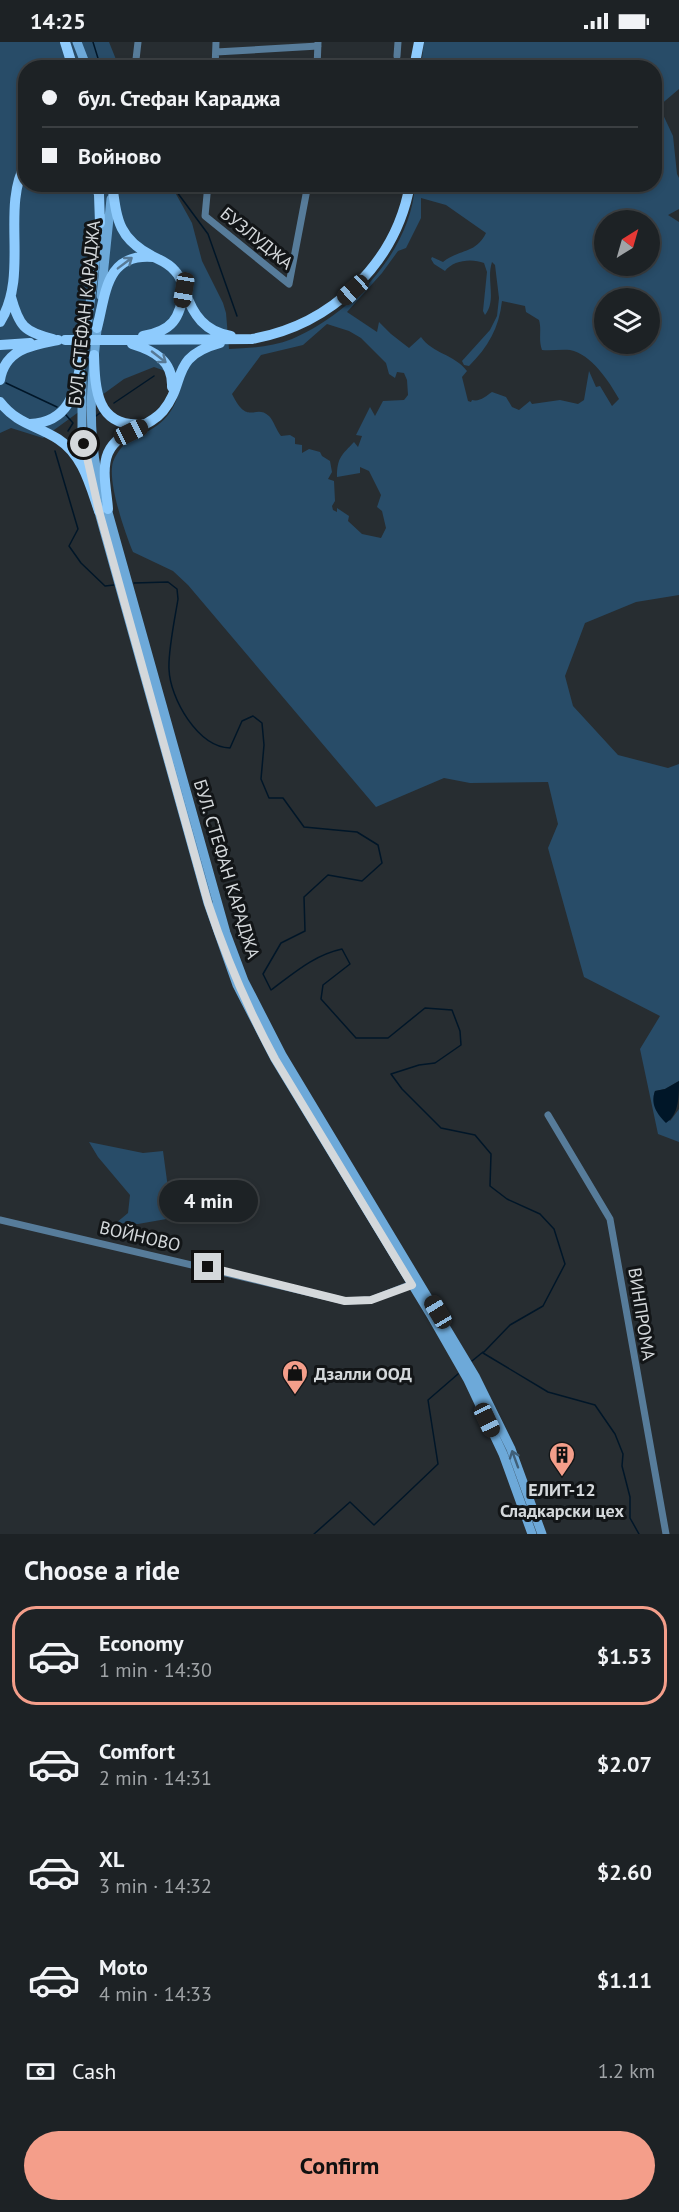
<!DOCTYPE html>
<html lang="en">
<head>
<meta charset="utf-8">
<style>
	body { margin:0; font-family:"PT Sans",sans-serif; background:#2a2f32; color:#f1f3f6; height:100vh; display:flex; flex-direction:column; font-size:22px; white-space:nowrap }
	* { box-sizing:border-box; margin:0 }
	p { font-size:20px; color:#a0a4a7 }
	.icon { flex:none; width:33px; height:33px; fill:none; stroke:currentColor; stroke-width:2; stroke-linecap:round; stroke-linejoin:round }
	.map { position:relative; height:1492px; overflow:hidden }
	.sheet { display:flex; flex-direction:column; background:#1d2225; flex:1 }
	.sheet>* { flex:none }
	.guide { position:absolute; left:18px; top:18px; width:644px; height:132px; border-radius:24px; box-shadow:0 3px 9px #0003,0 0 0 2px #3b3f42; display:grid; align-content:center; height:132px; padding:0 24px; background:#1d2225 }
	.needle { width:39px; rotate:37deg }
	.controls { position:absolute; left:594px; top:168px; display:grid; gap:12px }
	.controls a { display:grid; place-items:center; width:66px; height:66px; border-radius:50%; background:#1d2225; box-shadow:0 3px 9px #0003,0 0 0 2px #3b3f42; font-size:30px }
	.end { position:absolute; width:27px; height:27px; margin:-14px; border:8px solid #d4d8db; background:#111; box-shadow:0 0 0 3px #111 }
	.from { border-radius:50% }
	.bubble { position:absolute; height:42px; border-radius:21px; background:#1d2225; box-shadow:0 3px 9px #0003,0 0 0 2px #3b3f42; font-size:20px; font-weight:600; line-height:42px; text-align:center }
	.car { position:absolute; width:18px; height:36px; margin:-18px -9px; border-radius:8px; box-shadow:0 0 4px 2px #0007; background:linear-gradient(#222 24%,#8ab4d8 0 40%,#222 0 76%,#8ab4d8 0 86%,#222 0) }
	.guide b { display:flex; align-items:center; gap:21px; height:57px; font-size:22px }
	.guide b+b { border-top:2px solid #3b3f42 }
	.guide i { width:15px; height:15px; background:#f1f3f6 }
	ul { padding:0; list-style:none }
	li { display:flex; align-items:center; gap:18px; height:99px; margin:0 12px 9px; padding:0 12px; border:3px solid transparent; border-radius:24px }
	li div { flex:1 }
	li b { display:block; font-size:22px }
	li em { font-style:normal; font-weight:600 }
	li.active { border-color:#f49e8a }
	li>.icon { width:54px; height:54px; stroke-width:1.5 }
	h2 { padding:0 24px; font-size:27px; line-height:72px }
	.pay { display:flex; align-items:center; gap:15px; height:66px; padding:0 24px; font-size:22px }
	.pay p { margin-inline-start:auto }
	.action { display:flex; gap:12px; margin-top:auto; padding:12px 24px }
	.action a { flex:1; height:69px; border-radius:36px; background:#f49e8a; color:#111; font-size:24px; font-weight:600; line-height:69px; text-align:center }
	.status { display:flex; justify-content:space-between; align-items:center; height:42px; padding:0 30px; background:#1d2225; direction:ltr }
	.status svg { height:16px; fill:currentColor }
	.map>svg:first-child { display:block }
	.green { fill:#284c68; fill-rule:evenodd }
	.water { fill:#001628 }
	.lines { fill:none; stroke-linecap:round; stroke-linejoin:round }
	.stream { stroke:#001628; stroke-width:1.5 }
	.street { stroke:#577c9a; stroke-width:7 }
	.secondary { stroke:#6da9d9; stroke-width:9 }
	.primary { stroke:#8ecbfd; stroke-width:10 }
	.primary-bridge { stroke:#8ecbfd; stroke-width:10 }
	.oneway { stroke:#567996 }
	.oneway2 { stroke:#405f78 }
	.route { stroke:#d4d8db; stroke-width:8 }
	.labels { text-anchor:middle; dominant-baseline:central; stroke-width:6; stroke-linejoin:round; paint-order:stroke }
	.street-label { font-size:18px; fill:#d4d8db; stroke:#121517 }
	.poi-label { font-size:18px; font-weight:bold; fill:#d4d8db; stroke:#121517; text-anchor:start }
</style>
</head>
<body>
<div class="status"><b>14:25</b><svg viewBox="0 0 49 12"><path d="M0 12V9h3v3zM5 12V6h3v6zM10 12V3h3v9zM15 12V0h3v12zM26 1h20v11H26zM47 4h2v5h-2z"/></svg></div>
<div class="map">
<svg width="679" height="1492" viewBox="0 0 679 1492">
	<rect width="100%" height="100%" fill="#272d31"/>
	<path class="green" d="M0,0H109L119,25L26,26V142L171,143L192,181L202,219L223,261L226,271L229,307C250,306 272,305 292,297C351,272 411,209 415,143L654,142V26L421,25L424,0H679V47L659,64L673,94L677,132L679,136V167L668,173L679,180V553L636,560L585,581L565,634L573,664L618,713L668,726L679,722V1039L665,1047L655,1049C650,1061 663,1070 670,1079L679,1067V1100L658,1092L640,1007L660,974L584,935L548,806L558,782L548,740L470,741L444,736L376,765L188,543L173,529L133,510C125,491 107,439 113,420C115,414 121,405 126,401C132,395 143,392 150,388C172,376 179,357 182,335L154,325L124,337L43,396L11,386L0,391ZM421,156L446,163L486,191C476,212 459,207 443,220L432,215L431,217L434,222L445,229C453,218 472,216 484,221L487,230L483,269L485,273C497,258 486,238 492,220L495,223L499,256L497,274L490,288L462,319L464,323L469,324C488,305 499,286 502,259L525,264L526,270L539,278C542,288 538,297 542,308C551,309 561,307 570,308C591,312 609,339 619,357L612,364L600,344L596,345L589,329L584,358L578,362L560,358L532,362L530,359L519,368L512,365L506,355L492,350C486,354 480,360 472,358L471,360L468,359L462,335L467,329C454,312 433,312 421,295L409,306L391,292L379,280L377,290L347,270L382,231L398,209L406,206L421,176ZM604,178H650V224H604ZM604,256H650V302H604ZM327,282L349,289L361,296L386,321L389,332L395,336L397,330L404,331L407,338L408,353L404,358L383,359L375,374L370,365L356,393L362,394L358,405L354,400C342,413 337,415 337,435L360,431V425L369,429L381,453L377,465L382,469L386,486L381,496L362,492L348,479L349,474L337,466V470L333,468L332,464L335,459L334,439L328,437L332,430L330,419L322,414L320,410L309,407L302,411V403L295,402V396L290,393L281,394C276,388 274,379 269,374C255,361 248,385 232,352L261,313L303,303Z
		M89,1100L143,1111L163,1109L172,1176L138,1182L116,1181L128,1171L130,1153L98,1115Z"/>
	<path class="water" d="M679,1039C679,1054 679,1073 666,1081C657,1072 650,1062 655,1049L665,1047Z"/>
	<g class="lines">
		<path class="stream" d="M93,0L101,26
			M171,142L208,192L237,274
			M6,341L57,365
			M114,361L154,334
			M66,373L73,381L68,389
			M96,374L100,371
			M55,409L78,487L69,504L81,521L105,544L114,543
			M134,541L168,540L177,547L178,557C175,576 168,609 169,627C170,657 198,705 230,706L242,679L253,674L262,681L264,703L261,737L269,756H283L304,785L357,790L378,803L382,821L362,839L328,833L304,855L305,889L281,901L263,932L271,948C294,931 314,913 342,907L350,922L323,943L321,957L356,996H388L425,966L452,968L460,989L461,1003L435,1021L419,1023L391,1032L402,1047L441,1086L475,1093L491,1112L490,1144L507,1157L540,1172L554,1187L565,1222L543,1264L510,1283L483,1311L548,1350L595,1363L615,1392L623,1412L622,1424L630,1455V1476L639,1492
			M472,1319L483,1310
			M314,1492L350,1460L374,1483L438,1422L428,1358L458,1332"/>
		<path class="street" d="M216,10L318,4
			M397,14L398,0
			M135,26L138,0
			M215,26L216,0
			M317,26L318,0
			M208,142L205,174L289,242L308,142
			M548,1073L610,1177L666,1492
			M0,1178L345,1259L371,1258L414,1241"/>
		<path class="secondary" d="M77,0L87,26
			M101,254L111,157
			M98,279C92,331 87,379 97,431L226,891L244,939L282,1013L475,1334L511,1407L542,1492
			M83,316L101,175
			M82,333V389L90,435
			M97,463L208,861L237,943L275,1017L432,1275L468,1338L503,1412L532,1492"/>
		<path class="primary" d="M65,0L73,26
			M414,26L419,0
			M97,142L99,153L100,181
			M112,142C117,178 118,196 152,214C160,218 169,221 175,229C181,235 182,242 185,249C193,273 205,290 231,294
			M11,255C19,284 24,290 53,297
			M0,280C30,232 0,166 26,121
			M97,286C106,251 106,211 153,215
			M143,294C172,289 180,277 184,248
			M112,298L252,297C331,283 396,222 410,142
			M132,302C155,309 173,319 172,345
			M0,303L30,301
			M94,313C95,346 96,386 142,382
			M0,338C5,307 32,303 58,298
			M0,360C17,382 36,383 58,397C83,413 90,443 99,469
			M30,382C73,380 76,344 83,311
			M108,467C107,450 101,428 108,411C118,388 148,387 163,369C187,340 169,315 220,301"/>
		<path class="primary-bridge" d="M65,298H112"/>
	</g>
	<defs><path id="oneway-shaft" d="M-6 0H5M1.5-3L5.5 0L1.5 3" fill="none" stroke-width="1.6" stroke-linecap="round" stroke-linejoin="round" transform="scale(1.5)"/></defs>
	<g class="oneway">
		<use href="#oneway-shaft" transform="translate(125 221) rotate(-37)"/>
		<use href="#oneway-shaft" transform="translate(159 315) rotate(38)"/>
	</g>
	<use class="oneway2" href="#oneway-shaft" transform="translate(515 1417) rotate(-110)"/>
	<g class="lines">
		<path class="route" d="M84,402L99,469L208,861C226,916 248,967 275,1017L412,1243L371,1258L345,1259L208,1225"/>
	</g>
	<defs>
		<symbol id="shop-pin" viewBox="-11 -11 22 30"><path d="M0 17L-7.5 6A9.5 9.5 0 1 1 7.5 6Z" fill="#f49e8a" stroke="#121517"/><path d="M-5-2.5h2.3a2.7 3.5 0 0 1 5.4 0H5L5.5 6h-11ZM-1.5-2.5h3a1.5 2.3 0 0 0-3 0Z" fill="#111"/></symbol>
		<symbol id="building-pin" viewBox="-11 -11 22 30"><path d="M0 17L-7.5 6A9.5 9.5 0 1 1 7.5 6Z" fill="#f49e8a" stroke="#121517"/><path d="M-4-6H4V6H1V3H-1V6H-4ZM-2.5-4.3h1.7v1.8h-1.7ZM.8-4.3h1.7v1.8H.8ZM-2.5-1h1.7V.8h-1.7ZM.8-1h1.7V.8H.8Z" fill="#111"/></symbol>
	</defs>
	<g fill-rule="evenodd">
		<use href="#shop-pin" x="280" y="1316" width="30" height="40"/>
		<use href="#building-pin" x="547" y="1398" width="30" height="40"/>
	</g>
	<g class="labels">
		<g class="street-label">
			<text transform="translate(257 196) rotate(39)">БУЗЛУДЖА</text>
			<text transform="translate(84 271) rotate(-84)">БУЛ. СТЕФАН КАРАДЖА</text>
			<text transform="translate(227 827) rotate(73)">БУЛ. СТЕФАН КАРАДЖА</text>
			<text transform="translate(140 1194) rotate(13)">ВОЙНОВО</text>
			<text transform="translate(642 1272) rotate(81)">ВИНПРОМА</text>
		</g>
		<g class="poi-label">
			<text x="314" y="1331">Дзалли ООД</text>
			<text x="562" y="1447" text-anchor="middle">ЕЛИТ-12<tspan x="562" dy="21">Сладкарски цех</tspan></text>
		</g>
	</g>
</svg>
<div class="controls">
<a><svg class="needle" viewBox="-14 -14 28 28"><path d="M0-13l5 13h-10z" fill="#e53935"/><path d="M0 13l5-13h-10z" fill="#a0a4a7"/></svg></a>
<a><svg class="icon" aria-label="layers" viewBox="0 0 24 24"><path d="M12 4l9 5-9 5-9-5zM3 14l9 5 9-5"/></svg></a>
</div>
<i class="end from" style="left:84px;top:402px"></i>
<i class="end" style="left:208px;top:1225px"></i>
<div class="bubble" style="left:159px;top:1138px;width:99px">4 min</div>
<i class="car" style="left:184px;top:248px;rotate:189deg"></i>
<i class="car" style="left:353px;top:248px;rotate:228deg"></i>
<i class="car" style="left:131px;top:390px;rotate:64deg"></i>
<i class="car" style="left:438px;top:1270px;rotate:329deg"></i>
<i class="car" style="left:487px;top:1378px;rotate:155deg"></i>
<div class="guide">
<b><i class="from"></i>бул. Стефан Караджа</b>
<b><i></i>Войново</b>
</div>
</div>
<section class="sheet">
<h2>Choose a ride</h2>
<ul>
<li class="active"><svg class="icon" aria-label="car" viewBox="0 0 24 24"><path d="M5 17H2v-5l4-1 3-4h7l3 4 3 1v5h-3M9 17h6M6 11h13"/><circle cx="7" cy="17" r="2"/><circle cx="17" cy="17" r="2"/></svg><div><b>Economy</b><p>1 min · 14:30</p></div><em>$1.53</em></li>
<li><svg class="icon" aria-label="car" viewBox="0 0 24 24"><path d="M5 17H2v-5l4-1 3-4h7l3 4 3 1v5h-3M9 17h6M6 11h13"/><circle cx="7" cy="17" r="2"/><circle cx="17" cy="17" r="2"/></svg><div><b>Comfort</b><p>2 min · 14:31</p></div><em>$2.07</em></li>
<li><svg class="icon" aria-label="car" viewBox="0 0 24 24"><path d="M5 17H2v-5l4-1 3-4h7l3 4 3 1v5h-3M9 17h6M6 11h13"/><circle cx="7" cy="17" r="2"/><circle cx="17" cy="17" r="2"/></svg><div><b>XL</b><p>3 min · 14:32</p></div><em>$2.60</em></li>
<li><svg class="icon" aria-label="car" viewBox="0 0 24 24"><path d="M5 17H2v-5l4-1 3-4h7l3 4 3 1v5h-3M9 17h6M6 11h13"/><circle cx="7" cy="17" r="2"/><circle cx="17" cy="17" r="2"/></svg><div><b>Moto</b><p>4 min · 14:33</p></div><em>$1.11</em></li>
</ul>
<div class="pay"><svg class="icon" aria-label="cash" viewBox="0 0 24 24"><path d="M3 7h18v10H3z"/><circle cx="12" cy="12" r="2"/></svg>Cash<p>1.2 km</p></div>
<div class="action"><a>Confirm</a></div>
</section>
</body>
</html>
